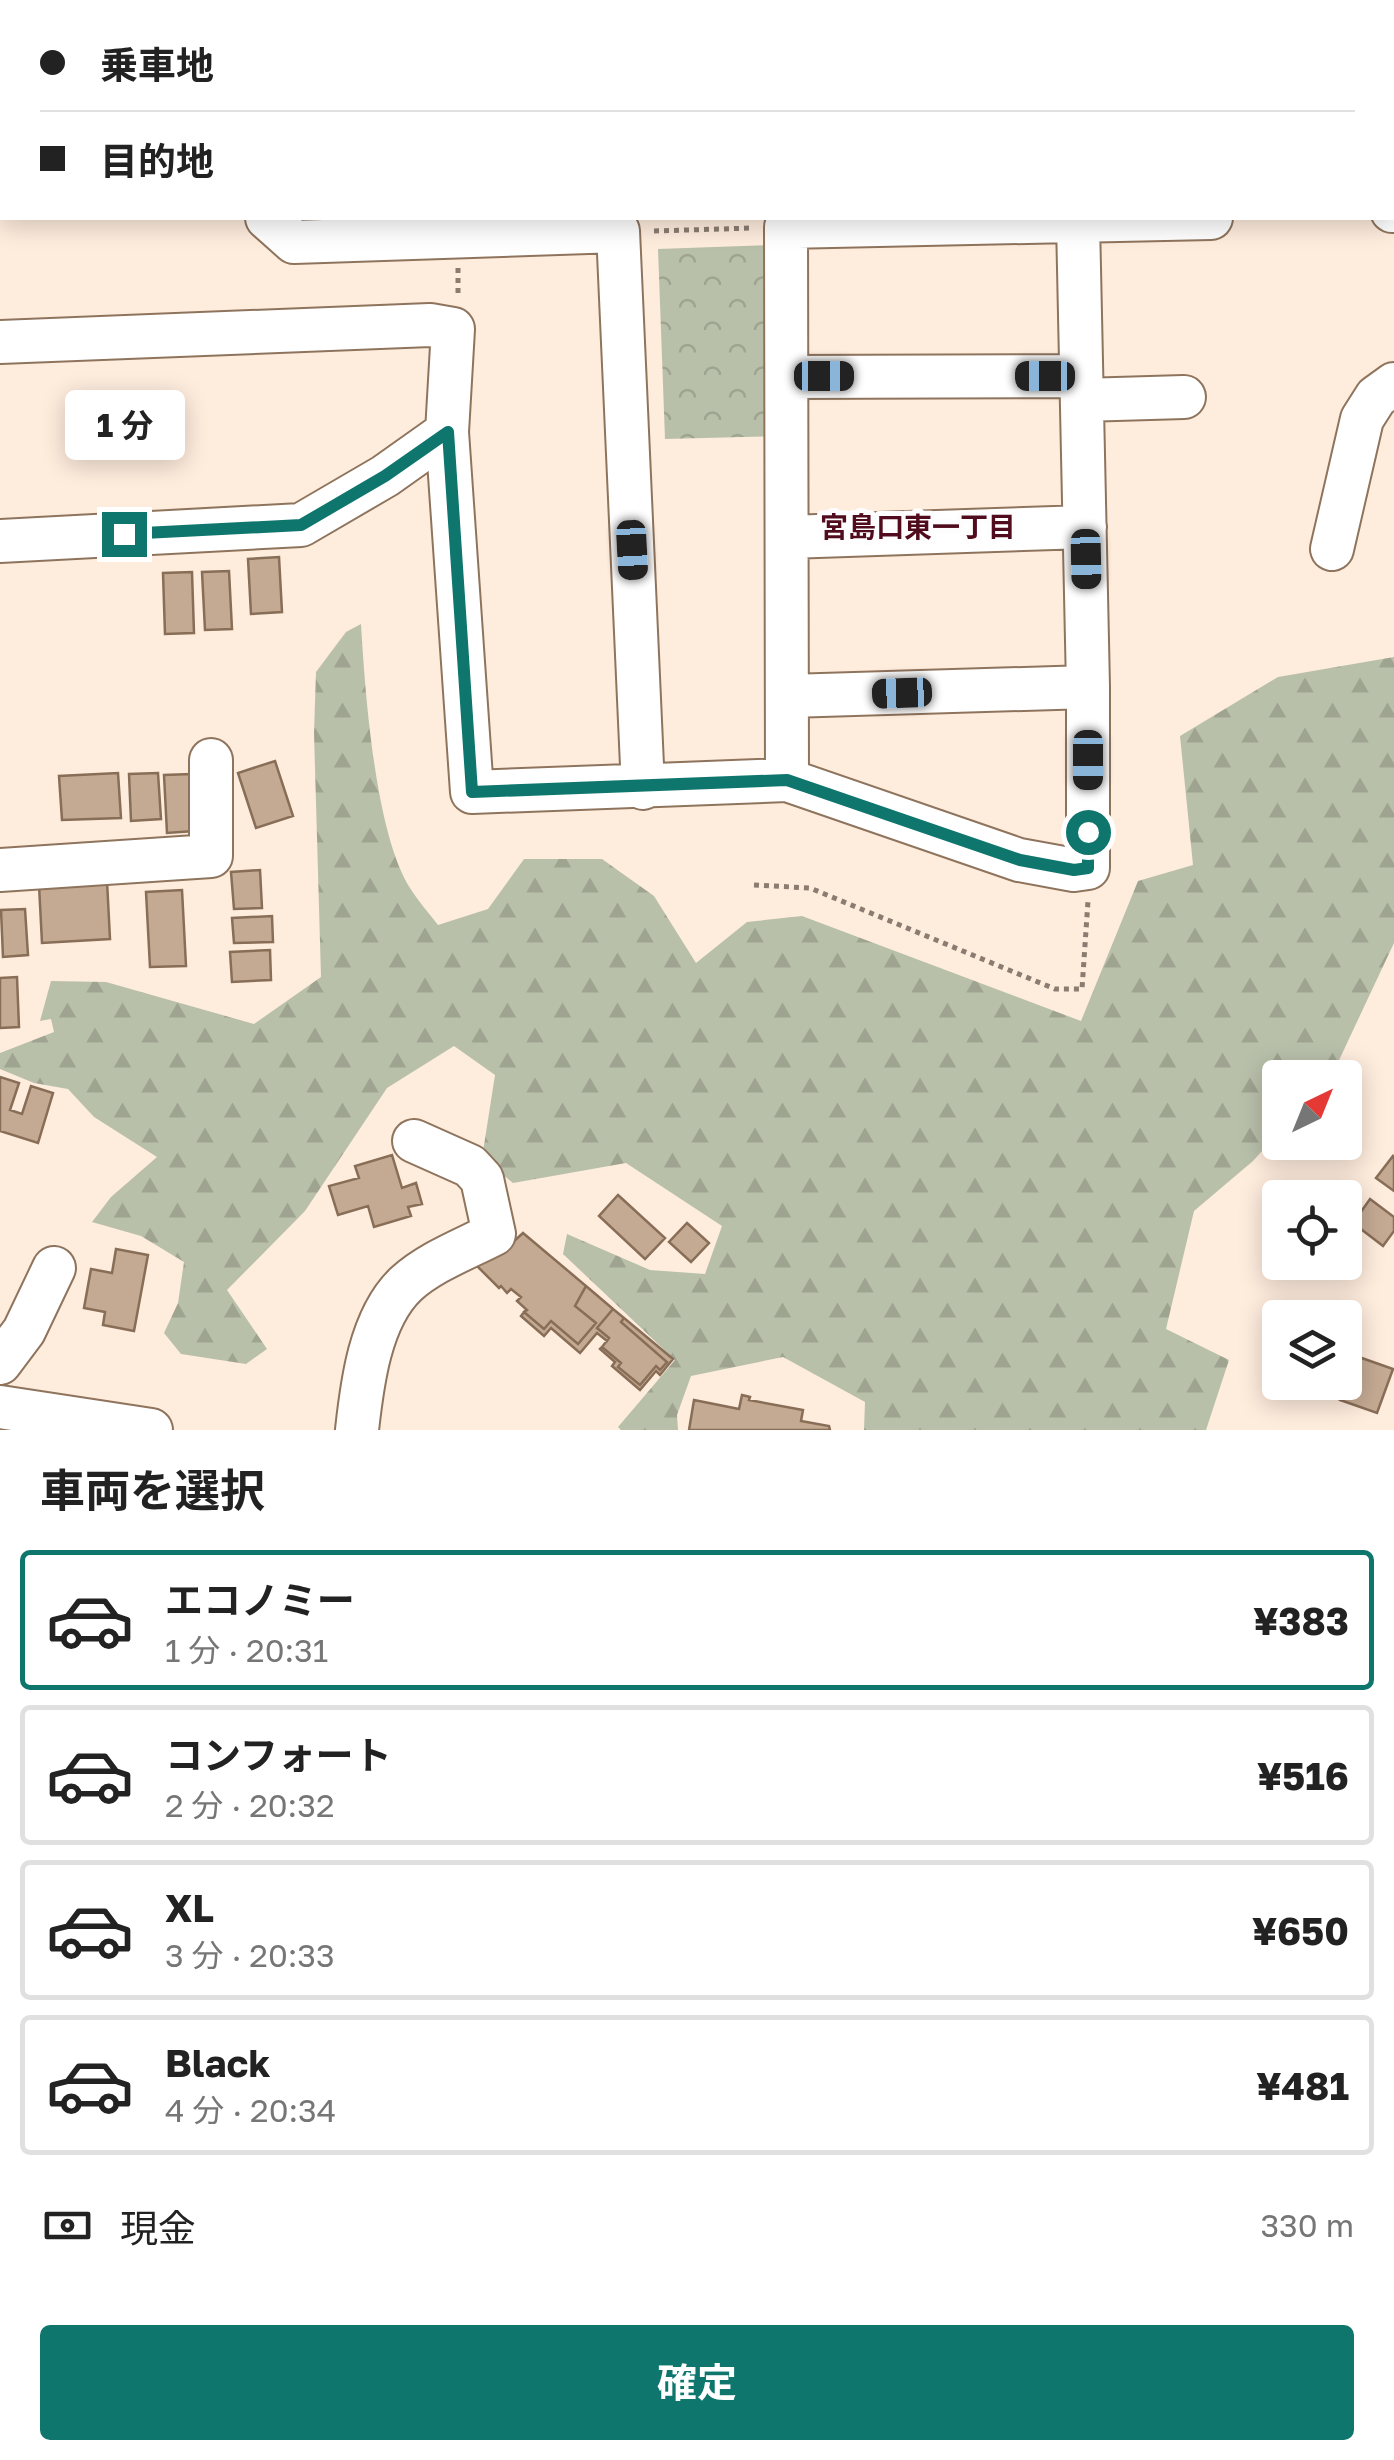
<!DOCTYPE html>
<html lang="ja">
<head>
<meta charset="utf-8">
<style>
	body { margin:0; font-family:"Golos Text","Noto Sans JP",sans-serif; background:#f2f2f2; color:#222; height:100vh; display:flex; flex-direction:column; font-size:38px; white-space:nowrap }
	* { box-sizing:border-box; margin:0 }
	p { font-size:32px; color:#767676 }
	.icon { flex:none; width:55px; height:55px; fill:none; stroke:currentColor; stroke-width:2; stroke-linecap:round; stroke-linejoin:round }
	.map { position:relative; height:1430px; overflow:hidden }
	.sheet { display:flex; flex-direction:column; background:#fff; flex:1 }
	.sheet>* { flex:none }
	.top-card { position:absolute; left:0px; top:0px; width:1395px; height:220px; box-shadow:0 5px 25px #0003; display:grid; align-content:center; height:220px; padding:0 40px; background:#fff }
	.needle { width:65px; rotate:43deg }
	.buttons { position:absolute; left:1262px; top:1060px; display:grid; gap:20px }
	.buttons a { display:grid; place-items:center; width:100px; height:100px; border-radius:10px; background:#fff; box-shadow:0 5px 25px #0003; font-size:50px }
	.end { position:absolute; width:45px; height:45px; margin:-22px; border:12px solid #0f766e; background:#fff; box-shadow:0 0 0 5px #fff }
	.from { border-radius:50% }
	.bubble { position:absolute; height:70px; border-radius:10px; background:#fff; box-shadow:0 5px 25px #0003; font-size:32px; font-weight:700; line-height:70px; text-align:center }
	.car { position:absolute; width:30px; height:60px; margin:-30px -15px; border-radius:12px; box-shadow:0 0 8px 2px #0007; background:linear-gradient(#222 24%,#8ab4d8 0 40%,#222 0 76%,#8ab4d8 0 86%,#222 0) }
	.top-card b { display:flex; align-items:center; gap:35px; height:95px; font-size:38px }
	.top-card b+b { border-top:2px solid #e0e0e0 }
	.top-card i { width:25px; height:25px; background:#222 }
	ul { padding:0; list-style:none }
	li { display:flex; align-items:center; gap:30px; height:140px; margin:0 20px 15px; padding:0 20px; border:5px solid #e0e0e0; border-radius:10px }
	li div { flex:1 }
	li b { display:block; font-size:38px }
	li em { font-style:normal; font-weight:700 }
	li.active { border-color:#0f766e }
	li>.icon { width:90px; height:90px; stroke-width:1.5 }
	h2 { padding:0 40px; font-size:45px; line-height:120px }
	.pay { display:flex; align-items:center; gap:25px; height:110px; padding:0 40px; font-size:38px }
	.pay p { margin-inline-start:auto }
	.cta { display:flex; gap:20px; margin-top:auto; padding:20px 40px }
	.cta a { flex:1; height:115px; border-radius:10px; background:#0f766e; color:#fff; font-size:40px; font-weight:700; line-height:115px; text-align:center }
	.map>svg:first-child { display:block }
	.forest { fill:url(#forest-firs) }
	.park { fill:url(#park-crowns) }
	.building { fill:#c5aa93; stroke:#886d57; stroke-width:2.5 }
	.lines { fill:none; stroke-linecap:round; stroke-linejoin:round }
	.minor-casing { stroke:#8f745d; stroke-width:46 }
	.path { stroke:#8a7c70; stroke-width:5; stroke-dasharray:5 5; stroke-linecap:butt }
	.minor { stroke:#fff; stroke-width:42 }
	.route { stroke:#0f766e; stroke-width:12 }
	.labels { text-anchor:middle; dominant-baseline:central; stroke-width:10; stroke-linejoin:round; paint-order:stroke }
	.neighbourhood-label { font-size:28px; font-weight:bold; fill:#500b1d; stroke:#fdfdfd }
</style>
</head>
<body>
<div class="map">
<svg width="1394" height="1430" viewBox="0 0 1394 1430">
	<defs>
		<pattern id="forest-firs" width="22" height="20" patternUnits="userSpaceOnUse" patternTransform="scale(2.5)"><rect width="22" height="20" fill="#b9c0aa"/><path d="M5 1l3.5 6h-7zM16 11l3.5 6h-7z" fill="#9fa491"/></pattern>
		<pattern id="park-crowns" width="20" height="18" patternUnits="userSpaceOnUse" patternTransform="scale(2.5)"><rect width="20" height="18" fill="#b9c0aa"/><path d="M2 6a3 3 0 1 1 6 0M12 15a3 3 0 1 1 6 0" fill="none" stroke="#9fa491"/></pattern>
	</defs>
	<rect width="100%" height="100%" fill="#feecdd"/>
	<path class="forest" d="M361,624C365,691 375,833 410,888C418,901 429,913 438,925L488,909L524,859H602L654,896L696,963L747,922L802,916L1081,1021L1138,881L1193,865L1180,736L1278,677L1394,657V943L1333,1073L1329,1077L1280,1078V1131L1253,1161L1194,1211L1166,1329L1229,1360L1206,1430H864L865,1402L783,1357L691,1376L677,1415L678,1430H621L618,1427L675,1360L563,1254L567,1234L650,1270L705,1274L722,1226L626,1163L513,1183L482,1158L495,1075L454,1046L387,1088L305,1211L227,1290L267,1349L246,1364L181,1354L164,1333L178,1303L184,1262L141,1236L92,1222L111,1197L157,1157L94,1117L68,1089L34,1083L0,1069V1053L54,1032L51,1019L40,1021L51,981L106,982L254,1024L321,977L314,733L316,672L346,632Z"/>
	<path class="park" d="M772,245L780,436L665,439L658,249Z"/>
	<path class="building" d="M279,557L282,612L251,614L248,559Z
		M229,571L232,629L205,630L202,572Z
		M192,572L194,633L165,634L163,573Z
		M275,761L293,816L256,828L238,773Z
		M118,773L121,818L62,820L59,776Z
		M158,773L161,819L131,821L129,774Z
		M191,774L194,831L167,833L164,775Z
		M260,870L262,908L234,909L231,872Z
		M107,881L110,939L42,943L39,885Z
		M182,890L186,966L150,967L146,892Z
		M25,909L28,955L3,957L1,910Z
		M272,916L273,942L234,943L232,918Z
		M270,950L271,980L232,982L230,952Z
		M17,977L19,1027L0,1028V978Z
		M0,1077L19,1083L10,1110L22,1114L31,1086L53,1093L38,1143L0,1131Z
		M392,1155L402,1188L416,1183L422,1204L408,1207L411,1216L374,1227L368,1206L338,1215L329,1186L359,1178L355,1166Z
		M1393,1156L1394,1157V1191L1376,1178Z
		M618,1195L665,1238L645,1259L599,1216Z
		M1370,1199L1394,1217V1231L1383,1246L1353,1223Z
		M687,1223L709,1243L691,1262L669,1242Z
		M523,1233L586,1286L575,1306L596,1323L578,1344L551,1321L544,1329L524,1312L527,1310L517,1301L521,1297L511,1289L507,1293L501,1286L499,1288L472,1261L512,1243Z
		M116,1249L148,1255L134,1331L103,1325L105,1312L84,1308L91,1269L112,1273Z
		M586,1286L613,1309L597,1328L609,1338L607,1341L597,1333L580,1353L551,1328L544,1336L521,1316L524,1312L544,1329L551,1321L578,1344L596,1323L575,1306Z
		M613,1309L624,1318L621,1322L667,1362L660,1370L656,1366L640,1385L618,1367L621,1363L602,1347L609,1338L597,1328Z
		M624,1318L673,1359L660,1375L656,1371L640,1390L612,1366L615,1362L600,1349L602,1347L621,1363L618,1367L640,1385L656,1366L660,1370L667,1362L621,1322Z
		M1356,1356L1393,1369L1377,1413L1340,1400Z
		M742,1395L750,1397L749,1400L803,1410L801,1421L829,1426L830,1430H689L694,1400L739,1409Z"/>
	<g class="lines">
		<defs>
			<path id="minor" d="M916,0V2
				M1392,17H1394
				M0,50L2,52
				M0,151L2,141
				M1392,211H1394
				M267,218L294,242L618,231L643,788
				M0,342L430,325L453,329L447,432L472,792L787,780L1019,860L1074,870L1088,868V687L1078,222
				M787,377L1081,376
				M1082,400L1184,397
				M788,537L1085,527
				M0,541L301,525L385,476L447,432
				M1332,549L1362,419L1376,397L1394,384
				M789,696L1088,687
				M787,780L786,227L1211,218
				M0,870L211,856V760
				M0,1363L24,1331L54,1268
				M0,1407L151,1430
				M357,1430C362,1384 370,1318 406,1284C430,1262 465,1249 494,1234L482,1179L470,1166L414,1141"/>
		</defs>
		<use href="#minor" class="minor-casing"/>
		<path class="path" d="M254,0V2
			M654,231L753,228
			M458,268V297
			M754,885L810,888L1055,989H1082L1088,901"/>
		<use href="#minor" class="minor"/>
	</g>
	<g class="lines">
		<path class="route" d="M124,534L301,525L385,476L448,432L472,792L787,780L1020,860L1074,870L1088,868V832"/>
	</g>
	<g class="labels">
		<g class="neighbourhood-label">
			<text x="918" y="526">宮島口東一丁目</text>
		</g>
	</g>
</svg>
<div class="buttons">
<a><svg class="needle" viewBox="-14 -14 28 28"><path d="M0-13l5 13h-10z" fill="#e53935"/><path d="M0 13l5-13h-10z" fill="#767676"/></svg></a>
<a><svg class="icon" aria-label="locate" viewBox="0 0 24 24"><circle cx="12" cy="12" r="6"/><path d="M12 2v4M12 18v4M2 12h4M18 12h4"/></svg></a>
<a><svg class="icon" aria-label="layers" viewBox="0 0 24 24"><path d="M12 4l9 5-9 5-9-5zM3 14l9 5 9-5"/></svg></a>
</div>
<i class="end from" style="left:1088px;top:832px"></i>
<i class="end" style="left:124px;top:534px"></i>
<div class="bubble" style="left:65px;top:390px;width:120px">1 分</div>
<i class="car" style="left:824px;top:376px;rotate:90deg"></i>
<i class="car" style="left:1045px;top:376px;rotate:270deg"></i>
<i class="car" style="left:632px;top:550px;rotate:177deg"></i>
<i class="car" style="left:1086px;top:559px;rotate:179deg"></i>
<i class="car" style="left:902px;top:693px;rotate:268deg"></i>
<i class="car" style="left:1088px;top:760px;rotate:180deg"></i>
<div class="top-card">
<b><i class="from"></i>乗車地</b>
<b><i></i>目的地</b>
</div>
</div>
<section class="sheet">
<h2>車両を選択</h2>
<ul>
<li class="active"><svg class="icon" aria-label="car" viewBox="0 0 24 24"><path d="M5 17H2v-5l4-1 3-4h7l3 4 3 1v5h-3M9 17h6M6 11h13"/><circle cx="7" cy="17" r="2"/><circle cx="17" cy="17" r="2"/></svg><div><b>エコノミー</b><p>1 分 · 20:31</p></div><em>¥383</em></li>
<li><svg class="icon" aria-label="car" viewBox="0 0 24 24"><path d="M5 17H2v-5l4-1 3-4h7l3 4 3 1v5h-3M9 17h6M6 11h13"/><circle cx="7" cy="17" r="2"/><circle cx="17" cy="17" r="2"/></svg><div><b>コンフォート</b><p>2 分 · 20:32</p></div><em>¥516</em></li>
<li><svg class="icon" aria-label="car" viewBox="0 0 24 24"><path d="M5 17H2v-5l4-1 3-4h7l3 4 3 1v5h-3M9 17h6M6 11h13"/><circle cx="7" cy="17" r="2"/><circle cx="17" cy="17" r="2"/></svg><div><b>XL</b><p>3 分 · 20:33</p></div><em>¥650</em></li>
<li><svg class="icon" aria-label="car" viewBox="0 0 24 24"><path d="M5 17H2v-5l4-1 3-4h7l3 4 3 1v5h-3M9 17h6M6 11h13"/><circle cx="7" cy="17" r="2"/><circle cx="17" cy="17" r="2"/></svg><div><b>Black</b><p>4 分 · 20:34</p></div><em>¥481</em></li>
</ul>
<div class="pay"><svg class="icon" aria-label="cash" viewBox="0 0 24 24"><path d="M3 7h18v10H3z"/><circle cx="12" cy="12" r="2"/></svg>現金<p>330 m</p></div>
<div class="cta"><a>確定</a></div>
</section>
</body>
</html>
